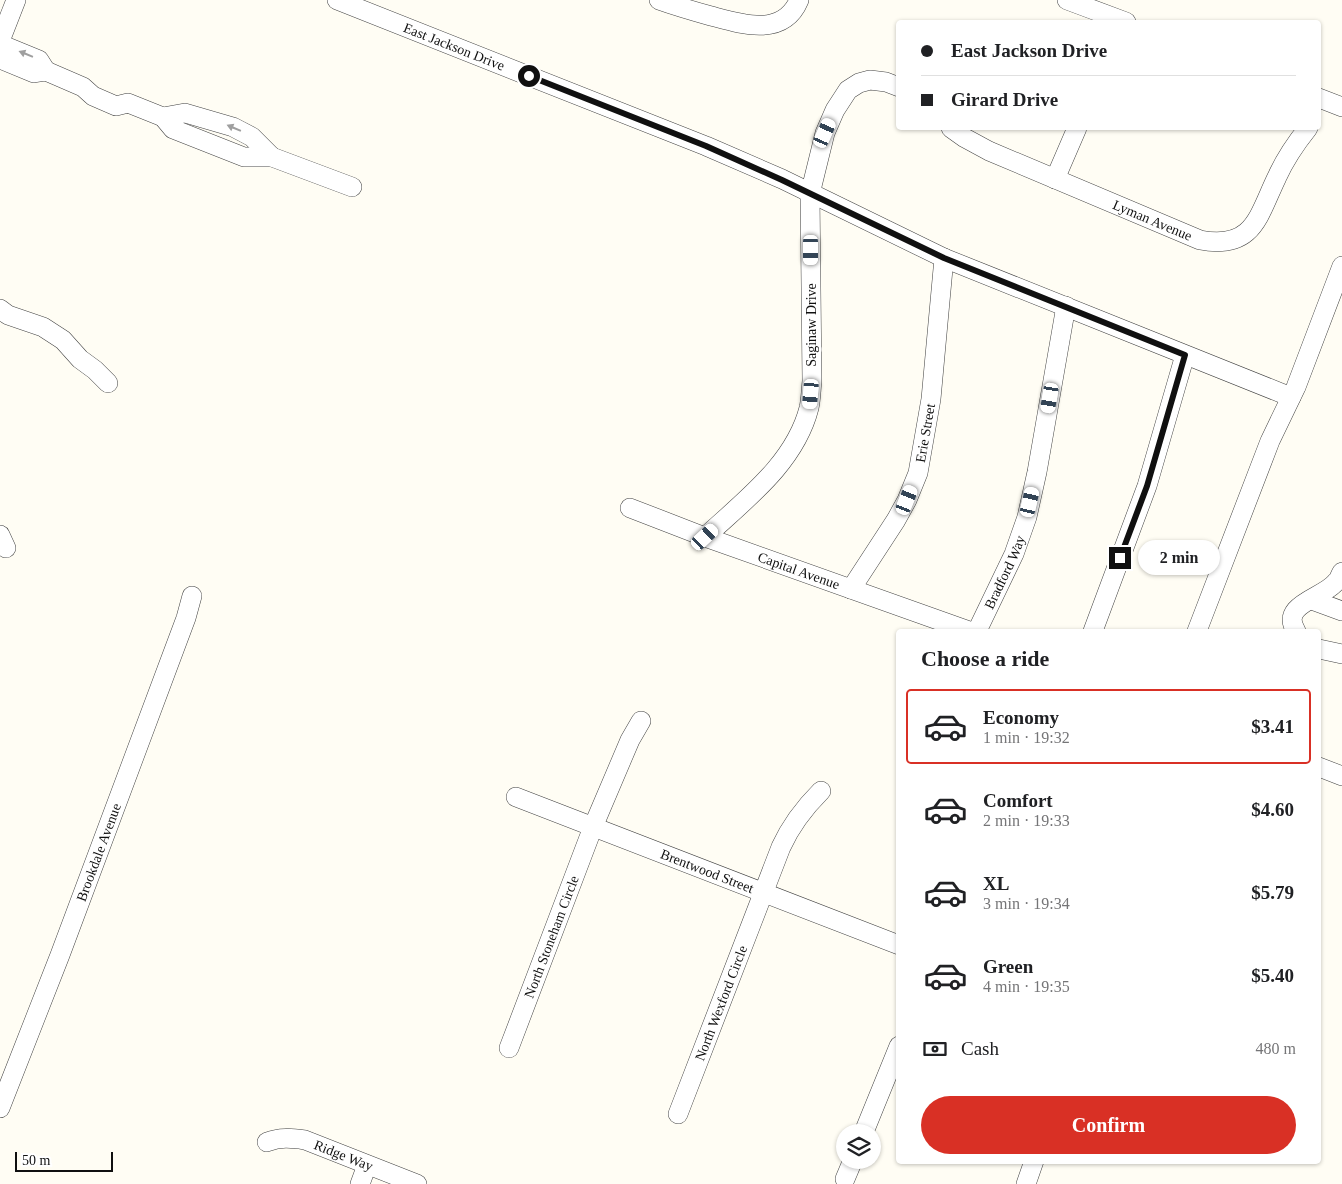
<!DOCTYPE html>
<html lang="en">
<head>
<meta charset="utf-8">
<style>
	body { margin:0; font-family:"Times New Roman",serif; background:#f6f6f6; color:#202124; height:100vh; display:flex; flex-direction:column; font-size:19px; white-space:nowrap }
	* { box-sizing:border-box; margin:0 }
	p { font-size:16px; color:#757577 }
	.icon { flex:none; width:28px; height:28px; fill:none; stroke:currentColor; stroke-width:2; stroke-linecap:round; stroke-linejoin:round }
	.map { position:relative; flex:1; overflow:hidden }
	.sheet { position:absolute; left:896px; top:629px; width:425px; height:535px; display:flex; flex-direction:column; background:#fff; border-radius:5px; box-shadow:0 1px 4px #0004 }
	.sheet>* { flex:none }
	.guide { position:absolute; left:896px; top:20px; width:425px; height:110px; border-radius:5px; box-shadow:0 1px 4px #0004; display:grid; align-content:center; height:110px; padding:0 25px; background:#fff }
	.controls { position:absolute; left:836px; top:1124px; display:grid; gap:10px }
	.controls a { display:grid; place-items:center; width:45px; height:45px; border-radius:50%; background:#fff; box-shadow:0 1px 4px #0004; font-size:25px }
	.scale { position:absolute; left:15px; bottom:12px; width:98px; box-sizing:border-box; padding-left:5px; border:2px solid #101010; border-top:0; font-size:14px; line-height:18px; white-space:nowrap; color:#101010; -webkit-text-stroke:4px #fff; paint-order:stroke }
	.end { position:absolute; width:22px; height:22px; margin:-11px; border:6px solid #101010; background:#fff; box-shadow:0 0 0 2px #fff }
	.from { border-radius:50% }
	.bubble { position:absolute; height:35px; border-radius:18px; background:#fff; box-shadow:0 1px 4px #0004; font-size:16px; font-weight:600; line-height:35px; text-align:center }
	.car { position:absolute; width:15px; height:30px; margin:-15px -8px; border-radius:6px; box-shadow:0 0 4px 1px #0007; background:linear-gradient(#fff 24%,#345 0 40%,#fff 0 76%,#345 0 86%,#fff 0) }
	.guide b { display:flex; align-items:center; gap:18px; height:48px; font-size:19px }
	.guide b+b { border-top:1px solid #e0e0e0 }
	.guide i { width:12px; height:12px; background:#202124 }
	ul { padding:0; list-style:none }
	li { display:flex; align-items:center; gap:15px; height:75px; margin:0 10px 8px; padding:0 15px; border:2px solid transparent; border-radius:5px }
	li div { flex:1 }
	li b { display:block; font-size:19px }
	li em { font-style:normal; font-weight:600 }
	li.active { border-color:#d93025 }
	li>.icon { width:45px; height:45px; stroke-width:1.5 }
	h2 { padding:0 25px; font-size:22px; line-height:60px }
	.pay { display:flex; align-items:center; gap:12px; height:55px; padding:0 25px; font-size:19px }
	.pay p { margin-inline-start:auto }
	.cta { display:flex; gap:10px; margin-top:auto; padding:10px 25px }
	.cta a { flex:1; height:58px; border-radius:30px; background:#d93025; color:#fff; font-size:20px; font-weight:600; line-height:58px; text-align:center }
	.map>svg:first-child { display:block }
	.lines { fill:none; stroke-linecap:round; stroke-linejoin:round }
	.minor-casing { stroke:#434343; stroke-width:20 }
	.minor { stroke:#fff; stroke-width:19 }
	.oneway { fill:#9f9f9f }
	.route { stroke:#101010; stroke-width:6 }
	.labels { text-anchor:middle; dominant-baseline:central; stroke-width:5; stroke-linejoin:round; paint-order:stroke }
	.street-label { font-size:14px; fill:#101010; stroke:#fff }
</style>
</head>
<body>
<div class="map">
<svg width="1342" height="1184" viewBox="0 0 1342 1184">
	<rect width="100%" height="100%" fill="#fffdf4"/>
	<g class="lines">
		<defs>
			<g id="minor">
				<path id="s1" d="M337,0L706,146L782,179L944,258L1291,397"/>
				<path d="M659,0C676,6 693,11 711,16C741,24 783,38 799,0"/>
				<path d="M1067,0L1126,22"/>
				<path d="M0,41L16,0"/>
				<path d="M0,44L39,60L46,71"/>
				<path d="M0,59L34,73L46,71L83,87L93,96L116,106L128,103L163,117L185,113L233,127L252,137L272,157"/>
				<path d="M1319,98L1342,107"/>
				<path d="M163,117L173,129L244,157H272L352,187"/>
				<path id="s2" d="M951,128L965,138L989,151L1200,240C1254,250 1258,216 1277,177C1285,159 1296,143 1308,128"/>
				<path d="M1055,179L1077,128"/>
				<path d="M0,309L8,315L43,327L63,340L80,359L95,370L108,383"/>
				<path id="s3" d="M630,508L705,537L969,631"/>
				<path d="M0,535L6,548"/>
				<path d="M705,537C745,500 795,463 809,408C811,399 811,390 812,381L810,194L825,133L835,110L848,90L859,83L870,80L886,82L899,87"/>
				<path id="s4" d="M851,589L896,520L907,500L918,473L931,399L944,258"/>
				<path d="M1312,600L1342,611"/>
				<path id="s5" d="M977,631L1014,554L1027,517L1037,472L1066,306"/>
				<path d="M1093,631L1147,486L1185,355"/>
				<path d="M1197,631L1270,441L1296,387L1342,266"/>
				<path d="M1296,631C1279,604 1324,598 1336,582C1339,580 1340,575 1342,572"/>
				<path d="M1319,649L1342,654"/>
				<path d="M1319,767L1342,776"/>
				<path id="s6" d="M516,797L899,945"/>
				<path id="s7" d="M509,1048L593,827L630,740L641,721"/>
				<path id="s8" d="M0,1108L60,955L186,618L192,596"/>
				<path id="s9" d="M678,1114L781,847C791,825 804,808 821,791"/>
				<path d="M864,1132L899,1046"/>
				<path id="s10" d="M267,1142C280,1137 291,1138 305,1140L417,1184"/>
				<path d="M845,1179L853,1160"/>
				<path d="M360,1184L367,1165"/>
				<path d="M1026,1184L1034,1161"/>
			</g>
		</defs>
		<use href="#minor" class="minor-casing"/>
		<use href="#minor" class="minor"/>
	</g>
	<defs><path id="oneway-solid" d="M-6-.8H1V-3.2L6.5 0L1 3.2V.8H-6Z" transform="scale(1.25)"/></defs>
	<g class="oneway">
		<use href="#oneway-solid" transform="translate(26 54) rotate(-158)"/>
		<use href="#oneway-solid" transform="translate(234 128) rotate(-157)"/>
	</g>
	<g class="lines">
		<path class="route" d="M529,76L706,146L782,180L944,258L1185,355L1147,486L1120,558"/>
	</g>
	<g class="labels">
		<g class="street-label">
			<text stroke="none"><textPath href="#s1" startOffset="126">East Jackson Drive</textPath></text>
			<text stroke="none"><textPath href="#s2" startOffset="222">Lyman Avenue</textPath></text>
			<text transform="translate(811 325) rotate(-90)">Saginaw Drive</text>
			<text stroke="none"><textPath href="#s4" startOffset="175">Erie Street</textPath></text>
			<text stroke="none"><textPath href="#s3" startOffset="180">Capital Avenue</textPath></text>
			<text stroke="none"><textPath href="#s5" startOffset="65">Bradford Way</textPath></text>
			<text stroke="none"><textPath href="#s8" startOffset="274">Brookdale Avenue</textPath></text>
			<text stroke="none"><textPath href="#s6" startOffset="205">Brentwood Street</textPath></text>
			<text stroke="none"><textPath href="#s7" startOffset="119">North Stoneham Circle</textPath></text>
			<text stroke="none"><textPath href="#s9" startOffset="119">North Wexford Circle</textPath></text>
			<text stroke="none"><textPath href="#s10" startOffset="80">Ridge Way</textPath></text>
		</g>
	</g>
</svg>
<div class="controls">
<a><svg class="icon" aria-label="layers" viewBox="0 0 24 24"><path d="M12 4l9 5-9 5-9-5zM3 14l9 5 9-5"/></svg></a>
</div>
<div class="scale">50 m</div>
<i class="end from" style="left:529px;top:76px"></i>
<i class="end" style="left:1120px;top:558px"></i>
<div class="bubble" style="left:1138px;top:540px;width:82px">2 min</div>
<i class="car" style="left:825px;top:133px;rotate:24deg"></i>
<i class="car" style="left:811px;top:250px;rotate:180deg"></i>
<i class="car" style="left:811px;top:394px;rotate:185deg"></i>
<i class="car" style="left:1050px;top:398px;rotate:190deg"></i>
<i class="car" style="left:907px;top:500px;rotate:22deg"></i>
<i class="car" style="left:1030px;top:502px;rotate:13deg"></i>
<i class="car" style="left:705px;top:537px;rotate:47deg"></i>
<div class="guide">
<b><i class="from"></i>East Jackson Drive</b>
<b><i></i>Girard Drive</b>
</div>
<section class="sheet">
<h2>Choose a ride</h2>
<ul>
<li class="active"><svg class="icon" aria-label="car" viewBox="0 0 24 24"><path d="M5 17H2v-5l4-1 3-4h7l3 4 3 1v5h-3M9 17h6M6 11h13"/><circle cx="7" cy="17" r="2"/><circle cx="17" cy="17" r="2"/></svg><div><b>Economy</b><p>1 min · 19:32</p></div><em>$3.41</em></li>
<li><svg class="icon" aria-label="car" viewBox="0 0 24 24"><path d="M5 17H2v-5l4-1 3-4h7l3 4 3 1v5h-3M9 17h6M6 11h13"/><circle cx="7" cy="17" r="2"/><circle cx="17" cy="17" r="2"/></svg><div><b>Comfort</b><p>2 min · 19:33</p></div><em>$4.60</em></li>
<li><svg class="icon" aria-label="car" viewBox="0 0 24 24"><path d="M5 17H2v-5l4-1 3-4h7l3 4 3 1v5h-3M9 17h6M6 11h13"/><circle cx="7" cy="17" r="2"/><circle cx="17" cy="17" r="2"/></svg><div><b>XL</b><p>3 min · 19:34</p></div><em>$5.79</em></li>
<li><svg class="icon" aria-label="car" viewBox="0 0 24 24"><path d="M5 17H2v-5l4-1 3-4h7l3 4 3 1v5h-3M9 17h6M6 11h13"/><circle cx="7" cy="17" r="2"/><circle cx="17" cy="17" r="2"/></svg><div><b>Green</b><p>4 min · 19:35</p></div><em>$5.40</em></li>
</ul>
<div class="pay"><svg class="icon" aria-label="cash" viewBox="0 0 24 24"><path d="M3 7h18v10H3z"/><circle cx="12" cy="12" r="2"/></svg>Cash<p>480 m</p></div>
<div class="cta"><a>Confirm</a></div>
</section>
</div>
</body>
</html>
